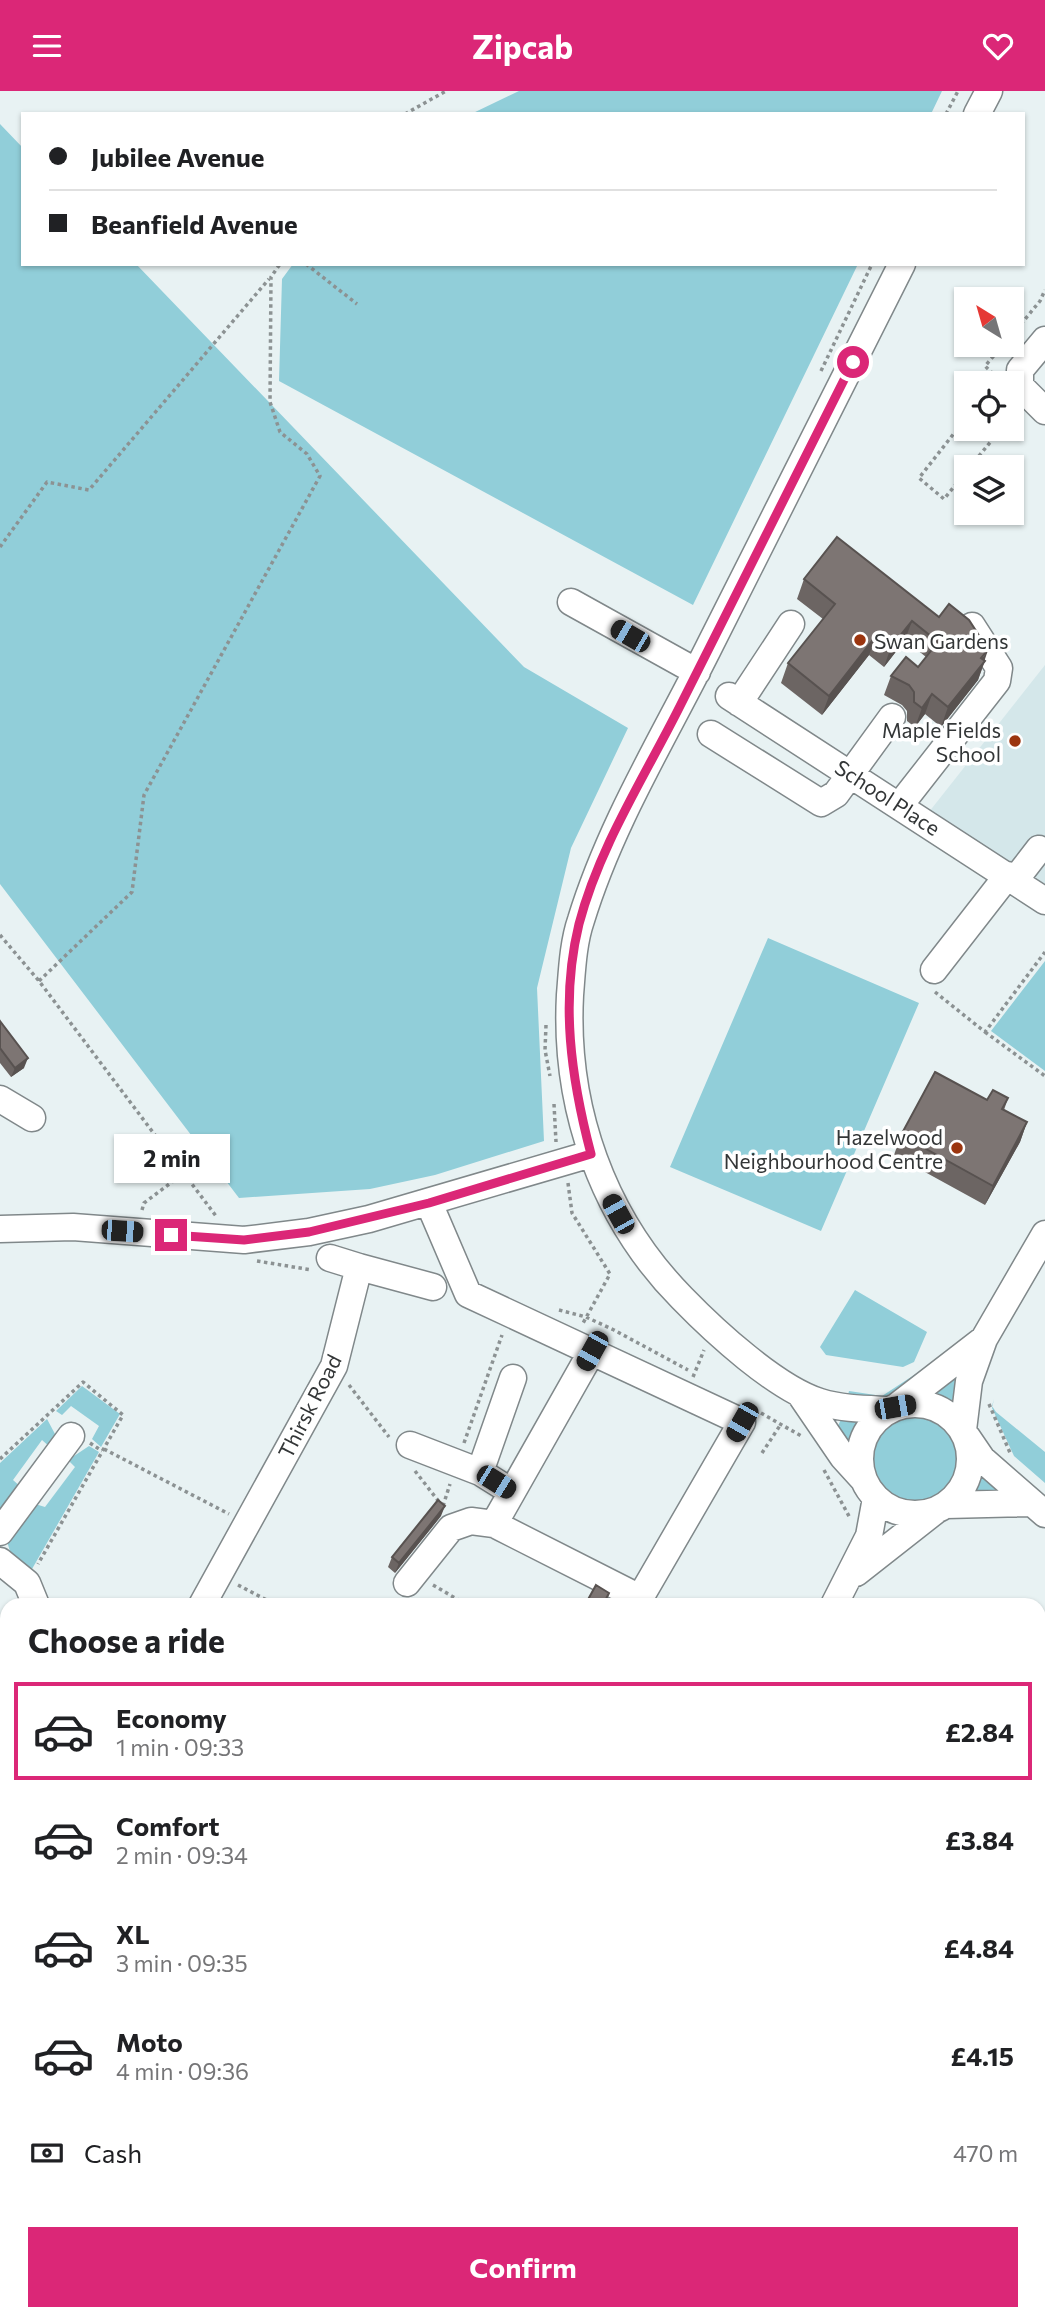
<!DOCTYPE html>
<html lang="en">
<head>
<meta charset="utf-8">
<style>
	body { margin:0; font-family:Commissioner,sans-serif; background:#f6f6f6; color:#202124; height:100vh; display:flex; flex-direction:column; font-size:26px; white-space:nowrap }
	* { box-sizing:border-box; margin:0 }
	p { font-size:23px; color:#757577 }
	.icon { flex:none; width:38px; height:38px; fill:none; stroke:currentColor; stroke-width:2; stroke-linecap:round; stroke-linejoin:round }
	.map { position:relative; flex:1; overflow:hidden }
	.panel { position:absolute; left:0px; top:1507px; width:1046px; height:723px; display:flex; flex-direction:column; background:#fff; border-radius:21px 21px 0 0; box-shadow:0 2px 5px #0004 }
	.panel>* { flex:none }
	.banner { position:absolute; left:21px; top:21px; width:1004px; height:154px; border-radius:0px; box-shadow:0 2px 5px #0004; display:grid; align-content:center; height:154px; padding:0 28px; background:#fff }
	.needle { width:46px; rotate:323deg }
	.fabs { position:absolute; left:954px; top:196px; display:grid; gap:14px }
	.fabs a { display:grid; place-items:center; width:70px; height:70px; border-radius:0px; background:#fff; box-shadow:0 2px 5px #0004; font-size:35px }
	.end { position:absolute; width:32px; height:32px; margin:-16px; border:9px solid #db2777; background:#fff; box-shadow:0 0 0 4px #fff }
	.from { border-radius:50% }
	.bubble { position:absolute; height:49px; border-radius:0px; background:#fff; box-shadow:0 2px 5px #0004; font-size:23px; font-weight:700; line-height:49px; text-align:center }
	.car { position:absolute; width:21px; height:42px; margin:-21px -10px; border-radius:9px; box-shadow:0 0 5px 2px #0007; background:linear-gradient(#222 24%,#8ab4d8 0 40%,#222 0 76%,#8ab4d8 0 86%,#222 0) }
	.banner b { display:flex; align-items:center; gap:24px; height:66px; font-size:26px }
	.banner b+b { border-top:2px solid #e0e0e0 }
	.banner i { width:18px; height:18px; background:#202124 }
	ul { padding:0; list-style:none }
	li { display:flex; align-items:center; gap:21px; height:98px; margin:0 14px 10px; padding:0 14px; border:4px solid transparent; border-radius:0px }
	li div { flex:1 }
	li b { display:block; font-size:26px }
	li em { font-style:normal; font-weight:700 }
	li.current { border-color:#db2777 }
	li>.icon { width:63px; height:63px; stroke-width:1.5 }
	h2 { padding:0 28px; font-size:32px; line-height:84px }
	.pay { display:flex; align-items:center; gap:18px; height:77px; padding:0 28px; font-size:26px }
	.pay p { margin-inline-start:auto }
	.cta { display:flex; gap:14px; margin-top:auto; padding:14px 28px }
	.cta a { flex:1; height:80px; border-radius:0px; background:#db2777; color:#fff; font-size:28px; font-weight:700; line-height:80px; text-align:center }
	header { display:flex; justify-content:space-between; align-items:center; height:91px; padding:0 28px; background:#db2777; color:#fff; font-size:32px; font-weight:700 }
	.map>svg:first-child { display:block }
	.built { fill:#d4e7ea }
	.green { fill:#91ced9 }
	.lines { fill:none; stroke-linecap:round; stroke-linejoin:round }
	.minor-casing { stroke:#80888a; stroke-width:29 }
	.path { stroke:#8c9293; stroke-width:3.5; stroke-dasharray:3.5 3.5; stroke-linecap:butt }
	.minor { stroke:#fff; stroke-width:26 }
	.wall { fill:#6c6563 }
	.shaded-wall { fill:#585250 }
	.building { fill:#7d7573; stroke:#585250; stroke-width:2 }
	.route { stroke:#db2777; stroke-width:9 }
	.poi-dot { fill:#9b350f; stroke:#fff; stroke-width:2.5 }
	.labels { text-anchor:middle; dominant-baseline:central; stroke-width:7; stroke-linejoin:round; paint-order:stroke }
	.poi-label { font-size:21px; fill:#333637; stroke:#fff; text-anchor:end }
	.street-label { font-size:21px; fill:#333637; stroke:#fff }
</style>
</head>
<body>
<header><svg class="icon" aria-label="menu" viewBox="0 0 24 24"><path d="M4 6h16M4 12h16M4 18h16"/></svg>Zipcab<svg class="icon" aria-label="heart" viewBox="0 0 24 24"><path d="M12 20l-8-8c-3-5 5-10 8-4 3-6 11-1 8 4z"/></svg></header>
<div class="map">
<svg width="1045" height="2228" viewBox="0 0 1045 2228">
	<rect width="100%" height="100%" fill="#e8f2f3"/>
	<path class="built" d="M1045,574V803L925,726Z"/>
	<path class="green" d="M519,0H942L931,23H471Z
		M0,33L23,57V173H136L524,576L628,637L571,757L537,897L544,1050L435,1084L370,1098L239,1107L0,793Z
		M293,173H858L693,514L279,290L282,188Z
		M768,847L919,912L821,1140L670,1076Z
		M1045,870V980L991,940Z
		M855,1199L927,1241L914,1271L903,1276L826,1264L820,1256Z
		M940,1267L898,1299L880,1308H847L849,1300L882,1305Z
		M953,1280L962,1288L956,1318L931,1305Z
		M82,1295L120,1323L101,1356L92,1348L99,1335L71,1315L62,1324L56,1320Z
		M994,1308L992,1315L996,1321L1045,1361V1392L1014,1365L992,1317Z
		M869 1368a46 46 0 1 1 92 0a46 46 0 1 1-92 0Z
		M842,1326L864,1328L851,1359L832,1340L838,1335Z
		M47,1328L55,1343L51,1357L42,1349L13,1389L23,1398L0,1428V1372Z
		M89,1355L99,1361L28,1485L12,1467L6,1447L32,1412L45,1416L75,1376L68,1369Z
		M979,1377L1007,1401L974,1399Z
		M4,1793L7,1795V2041L0,2051V1797Z"/>
	<g class="lines">
		<defs>
			<path id="minor" d="M977,23L989,0
				M1045,249L1020,279V295L1045,320
				M571,511L697,581
				M729,605L1045,810
				M739,612L791,533
				M711,643L821,712L836,703L892,626
				M900,714L997,590L999,577L972,535
				M1015,789L1039,758
				M934,879L1008,784
				M0,1008L32,1027
				M429,1112L468,1203L742,1331L640,1507L494,1433L592,1260
				M0,1138L73,1136L244,1149L309,1141L369,1128L591,1063
				M330,1167L359,1176
				M800,1303L843,1366L863,1388
				M860 1368a55 55 0 1 1 110 0a55 55 0 1 1-110 0Z
				M896,1316L984,1248
				M889,1319C867,1318 842,1318 820,1311C776,1297 715,1241 682,1207C603,1127 564,1017 570,904C572,880 573,852 581,829C611,731 666,643 711,552C774,426 838,300 902,173
				M963,1339L969,1290L984,1248L1045,1143
				M967,1346L982,1368L1045,1423
				M410,1354L480,1381L512,1401
				M480,1381L513,1287
				M946,1414L1029,1412
				M0,1441L71,1345
				M0,1470L27,1492L36,1514
				M856,1482L935,1420
				M407,1492L451,1437L471,1430L494,1433
				M202,1514L334,1275L359,1176L433,1196
				M834,1514L869,1445L876,1407
				M0,1593L7,1594
				M1040,1853L1045,1860
				M0,2217L13,2228
				M270,2222L278,2228
				M649,2222L654,2228
				M409,2228L413,2222
				M526,2228L530,2222
				M696,2228L703,2222
				M989,2228L993,2222"/>
		</defs>
		<use href="#minor" class="minor-casing"/>
		<path class="path" d="M405,23L446,0
			M946,23L958,0
			M306,173L357,213
			M1012,244L1040,210L1045,199
			M821,280L872,173
			M998,288L985,275L1003,254
			M966,327L919,387L944,408L966,381
			M970,376L1001,338
			M0,456L47,391L89,399L269,188
			M0,844L39,890L216,1125
			M39,890L132,801L144,704L320,385L307,363L280,341L270,311L271,186L280,173
			M935,901L985,941L1045,861
			M546,934L545,959L550,985
			M985,941L1045,985
			M554,1013L556,1051
			M568,1092L572,1122L610,1183L582,1234
			M142,1119L144,1112L184,1082
			M257,1170L312,1179
			M559,1219L586,1226L614,1239L688,1279
			M693,1286L704,1259
			M349,1294L389,1346
			M989,1313L1011,1364
			M761,1322L803,1346
			M90,1352L102,1360
			M464,1352L502,1244
			M104,1358L229,1423
			M762,1362L781,1333
			M0,1368L83,1291L123,1324L38,1473
			M824,1379L850,1427
			M415,1380L440,1412
			M443,1415L450,1393
			M238,1494L276,1514
			M433,1494L467,1514
			M0,1791L7,1785
			M1040,2052L1045,2048
			M0,2058L7,2049
			M1040,2063L1045,2070
			M0,2172L7,2163
			M0,2180L7,2189
			M844,2222L849,2228"/>
		<use href="#minor" class="minor"/>
	</g>
	<path class="wall" d="M804,488L939,526L978,551L985,570L978,589L941,636L925,623L915,636L907,630V620L902,614L884,604L891,585L918,576L926,566L905,549L884,576L869,564L822,624L781,592L788,572L823,528L797,508Z
		M0,930L24,977L11,986L0,972Z
		M1008,1007L1004,1019L1027,1031L1020,1051L985,1114L894,1064L901,1044L987,1009Z
		M441,1425L395,1482L388,1476L392,1466Z
		M673,2222H684L683,2228H677Z"/>
	<path class="shaded-wall" d="M912,530L905,549L884,576L891,556Z
		M876,545L869,564L822,624L829,605Z
		M988,559L978,589L941,636L948,616Z
		M932,603L925,623L915,636L922,617Z
		M28,967L24,977L11,986L15,977Z
		M1027,1031L1020,1051L985,1114L993,1095Z
		M445,1415L441,1425L395,1482L399,1472Z"/>
	<path class="building" d="M837,446L939,526L949,513L969,529L980,546L977,550L988,559L981,567L985,570L948,616L932,603L922,617L914,611V601L909,594L891,585L906,566L918,576L938,551L912,530L891,556L876,545L829,605L788,572L835,513L804,488Z
		M0,930L28,967L15,977L0,957Z
		M935,981L987,1009L993,999L1008,1007L1002,1018L1027,1031L993,1095L901,1044Z
		M438,1409L445,1415L399,1472L392,1466Z
		M596,1494L609,1502L603,1514H585Z"/>
	<g class="lines">
		<path class="route" d="M171,1144L244,1149L309,1141L429,1112L591,1063C571,987 560,910 579,833C599,757 642,690 677,621C736,505 794,388 853,271"/>
	</g>
	<g class="poi-dot">
		<circle cx="860" cy="549" r="7"/>
		<circle cx="1015" cy="650" r="7"/>
		<circle cx="957" cy="1057" r="7"/>
	</g>
	<g class="labels">
		<g class="poi-label">
			<text x="874" y="549" text-anchor="start">Swan Gardens</text>
			<text x="1001" y="638">Maple Fields<tspan x="1001" dy="24">School</tspan></text>
			<text x="943" y="1045">Hazelwood<tspan x="943" dy="24">Neighbourhood Centre</tspan></text>
		</g>
		<g class="street-label">
			<text transform="translate(888 706) rotate(33)">School Place</text>
			<text transform="translate(309 1315) rotate(-63)">Thirsk Road</text>
		</g>
	</g>
</svg>
<div class="fabs">
<a><svg class="needle" viewBox="-14 -14 28 28"><path d="M0-13l5 13h-10z" fill="#e53935"/><path d="M0 13l5-13h-10z" fill="#757577"/></svg></a>
<a><svg class="icon" aria-label="locate" viewBox="0 0 24 24"><circle cx="12" cy="12" r="6"/><path d="M12 2v4M12 18v4M2 12h4M18 12h4"/></svg></a>
<a><svg class="icon" aria-label="layers" viewBox="0 0 24 24"><path d="M12 4l9 5-9 5-9-5zM3 14l9 5 9-5"/></svg></a>
</div>
<i class="end from" style="left:853px;top:271px"></i>
<i class="end" style="left:171px;top:1144px"></i>
<div class="bubble" style="left:114px;top:1043px;width:116px">2 min</div>
<i class="car" style="left:630px;top:545px;rotate:300deg"></i>
<i class="car" style="left:618px;top:1123px;rotate:331deg"></i>
<i class="car" style="left:122px;top:1140px;rotate:94deg"></i>
<i class="car" style="left:592px;top:1260px;rotate:209deg"></i>
<i class="car" style="left:895px;top:1316px;rotate:80deg"></i>
<i class="car" style="left:742px;top:1331px;rotate:210deg"></i>
<i class="car" style="left:496px;top:1391px;rotate:122deg"></i>
<div class="banner">
<b><i class="from"></i>Jubilee Avenue</b>
<b><i></i>Beanfield Avenue</b>
</div>
<section class="panel">
<h2>Choose a ride</h2>
<ul>
<li class="current"><svg class="icon" aria-label="car" viewBox="0 0 24 24"><path d="M5 17H2v-5l4-1 3-4h7l3 4 3 1v5h-3M9 17h6M6 11h13"/><circle cx="7" cy="17" r="2"/><circle cx="17" cy="17" r="2"/></svg><div><b>Economy</b><p>1 min · 09:33</p></div><em>£2.84</em></li>
<li><svg class="icon" aria-label="car" viewBox="0 0 24 24"><path d="M5 17H2v-5l4-1 3-4h7l3 4 3 1v5h-3M9 17h6M6 11h13"/><circle cx="7" cy="17" r="2"/><circle cx="17" cy="17" r="2"/></svg><div><b>Comfort</b><p>2 min · 09:34</p></div><em>£3.84</em></li>
<li><svg class="icon" aria-label="car" viewBox="0 0 24 24"><path d="M5 17H2v-5l4-1 3-4h7l3 4 3 1v5h-3M9 17h6M6 11h13"/><circle cx="7" cy="17" r="2"/><circle cx="17" cy="17" r="2"/></svg><div><b>XL</b><p>3 min · 09:35</p></div><em>£4.84</em></li>
<li><svg class="icon" aria-label="car" viewBox="0 0 24 24"><path d="M5 17H2v-5l4-1 3-4h7l3 4 3 1v5h-3M9 17h6M6 11h13"/><circle cx="7" cy="17" r="2"/><circle cx="17" cy="17" r="2"/></svg><div><b>Moto</b><p>4 min · 09:36</p></div><em>£4.15</em></li>
</ul>
<div class="pay"><svg class="icon" aria-label="cash" viewBox="0 0 24 24"><path d="M3 7h18v10H3z"/><circle cx="12" cy="12" r="2"/></svg>Cash<p>470 m</p></div>
<div class="cta"><a>Confirm</a></div>
</section>
</div>
</body>
</html>
